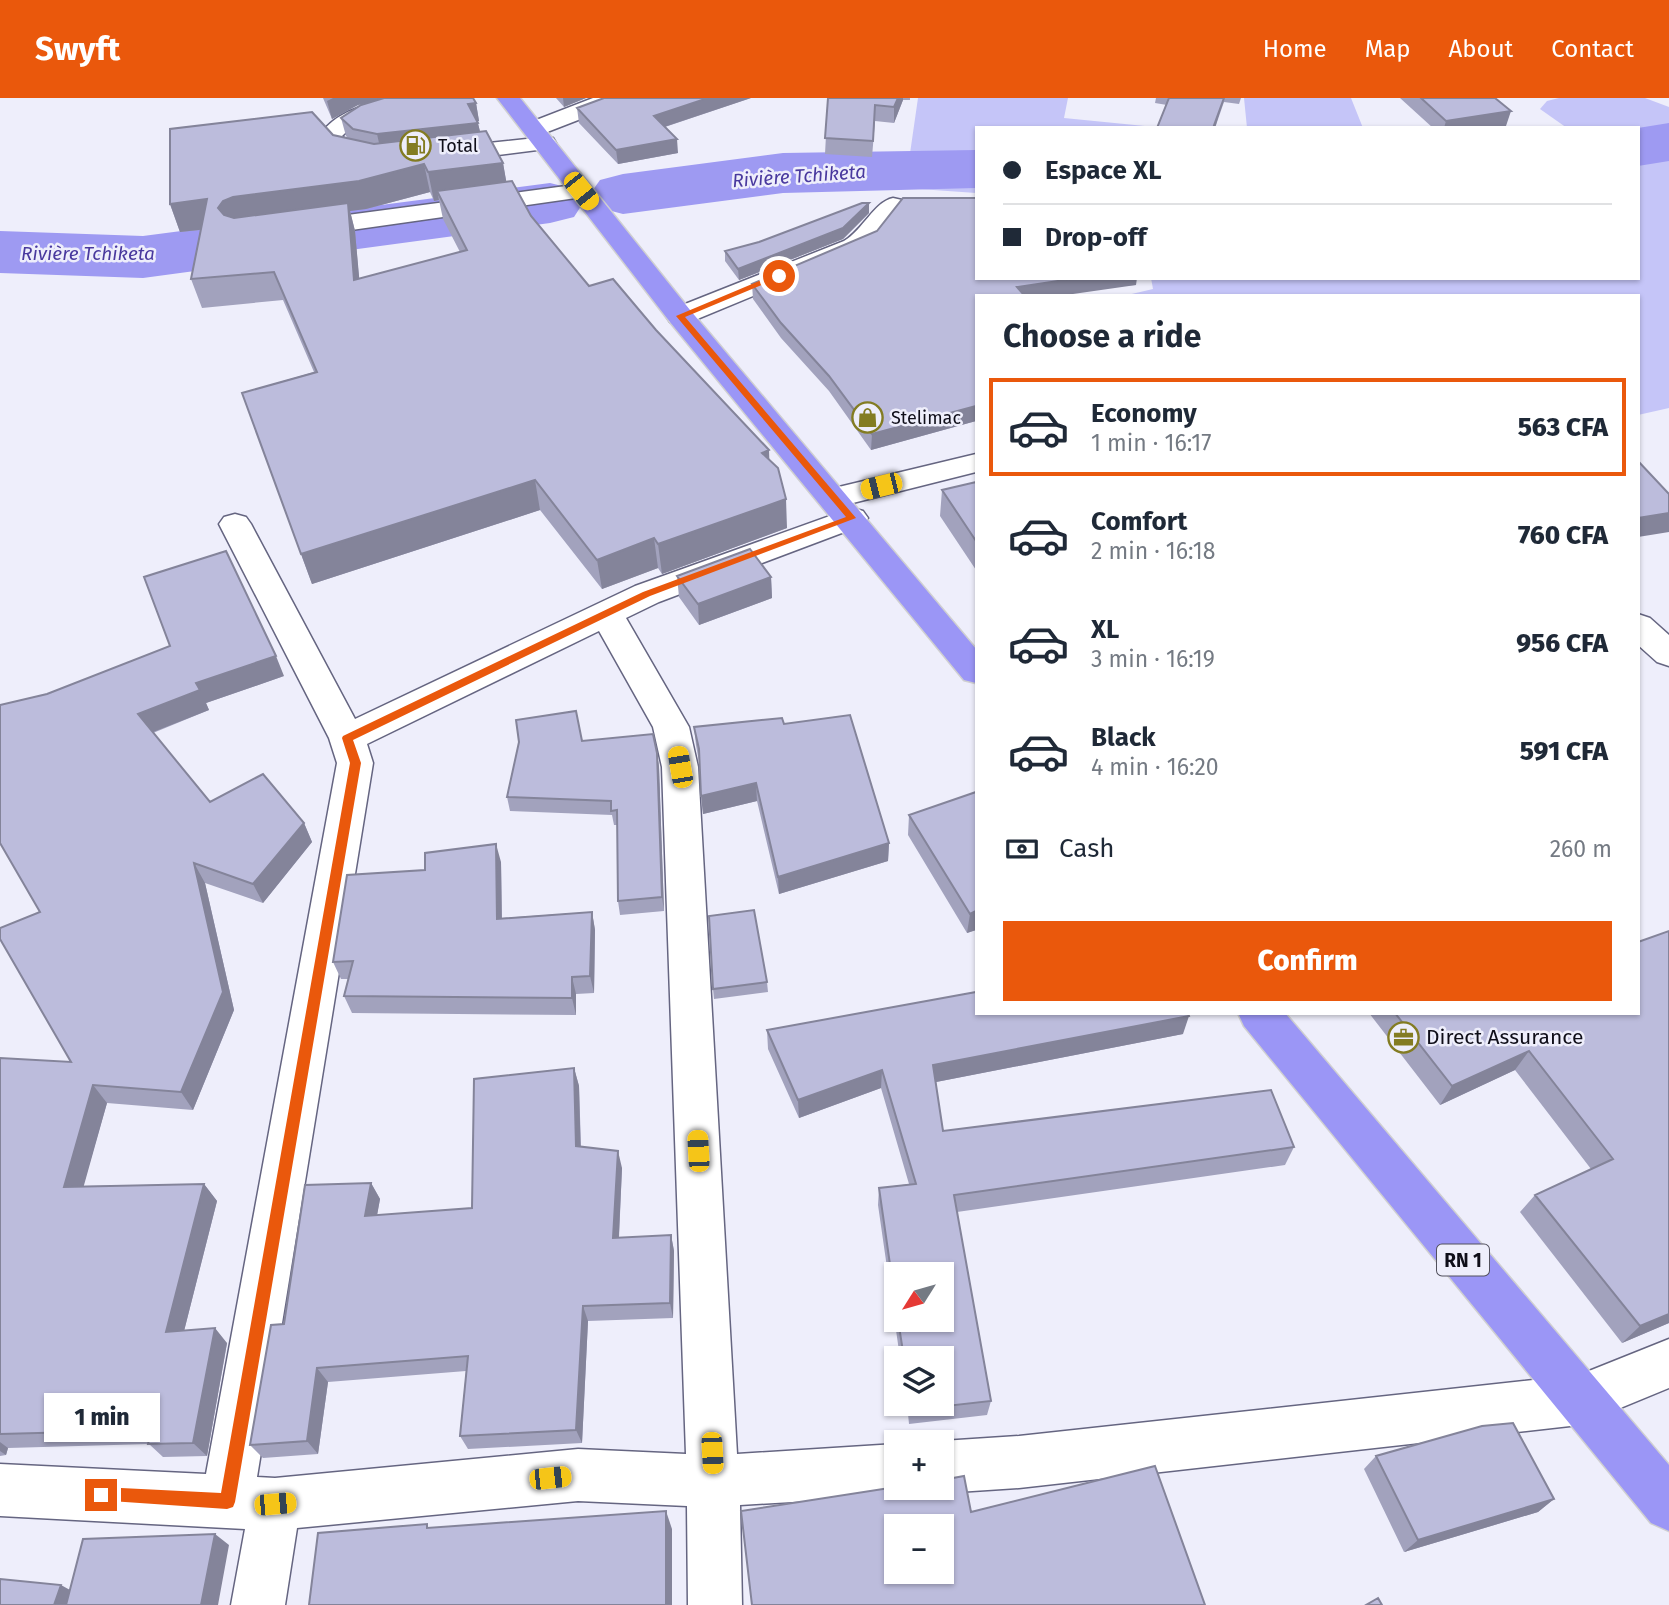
<!DOCTYPE html>
<html lang="en">
<head>
<meta charset="utf-8">
<style>
	body { margin:0; font-family:"Fira Sans",sans-serif; background:#f6f6f7; color:#1f2937; height:100vh; display:flex; flex-direction:column; font-size:26px; white-space:nowrap }
	* { box-sizing:border-box; margin:0 }
	p { font-size:23px; color:#747a83 }
	.icon { flex:none; width:38px; height:38px; fill:none; stroke:currentColor; stroke-width:2; stroke-linecap:round; stroke-linejoin:round }
	.map { position:relative; flex:1; overflow:hidden }
	.drawer { position:absolute; left:975px; top:196px; width:665px; height:721px; display:flex; flex-direction:column; background:#fff; border-radius:0px; box-shadow:0 2px 5px #0004 }
	.drawer>* { flex:none }
	.banner { position:absolute; left:975px; top:28px; width:665px; height:154px; border-radius:0px; box-shadow:0 2px 5px #0004; display:grid; align-content:center; height:154px; padding:0 28px; background:#fff }
	.needle { width:46px; rotate:233deg }
	.buttons { position:absolute; left:884px; top:1164px; display:grid; gap:14px }
	.buttons a { display:grid; place-items:center; width:70px; height:70px; border-radius:0px; background:#fff; box-shadow:0 2px 5px #0004; font-size:35px }
	.end { position:absolute; width:32px; height:32px; margin:-16px; border:9px solid #ea580c; background:#fff; box-shadow:0 0 0 4px #fff }
	.from { border-radius:50% }
	.bubble { position:absolute; height:49px; border-radius:0px; background:#fff; box-shadow:0 2px 5px #0004; font-size:23px; font-weight:800; line-height:49px; text-align:center }
	.car { position:absolute; width:21px; height:42px; margin:-21px -10px; border-radius:9px; box-shadow:0 0 5px 2px #0007; background:linear-gradient(#f5c518 24%,#345 0 40%,#f5c518 0 76%,#345 0 86%,#f5c518 0) }
	.banner b { display:flex; align-items:center; gap:24px; height:66px; font-size:26px }
	.banner b+b { border-top:2px solid #e0e1e3 }
	.banner i { width:18px; height:18px; background:#1f2937 }
	ul { padding:0; list-style:none }
	li { display:flex; align-items:center; gap:21px; height:98px; margin:0 14px 10px; padding:0 14px; border:4px solid transparent; border-radius:0px }
	li div { flex:1 }
	li b { display:block; font-size:26px }
	li em { font-style:normal; font-weight:800 }
	li.current { border-color:#ea580c }
	li>.icon { width:63px; height:63px; stroke-width:1.5 }
	h2 { padding:0 28px; font-size:32px; line-height:84px }
	.pay { display:flex; align-items:center; gap:18px; height:77px; padding:0 28px; font-size:26px }
	.pay p { margin-inline-start:auto }
	.button { display:flex; gap:14px; margin-top:auto; padding:14px 28px }
	.button a { flex:1; height:80px; border-radius:0px; background:#ea580c; color:#fff; font-size:28px; font-weight:800; line-height:80px; text-align:center }
	header { display:flex; align-items:center; gap:42px; box-sizing:border-box; height:98px; padding:0 35px; background:#ea580c; color:#fff }
	header strong { font-size:33px }
	nav { display:flex; gap:38px; margin-inline-start:auto; font-size:24px }
	.map>svg:first-child { display:block }
	.green { fill:#c5c5f8 }
	.lines { fill:none; stroke-linecap:round; stroke-linejoin:round }
	.river { fill:#9e9af2; fill-rule:evenodd }
	.lane-casing { stroke:#656581; stroke-width:3 }
	.street-casing { stroke:#656581; stroke-width:3 }
	.highway-casing { stroke:#cfcfd1; stroke-width:3 }
	.lane { fill:#fff; fill-rule:evenodd }
	.street { fill:#fff; fill-rule:evenodd }
	.highway { fill:#9b96f6; fill-rule:evenodd }
	.wall { fill:#a2a2bd; fill-rule:evenodd }
	.shaded-wall { fill:#84849a }
	.building { fill:#bcbcdc; stroke:#84849a; stroke-width:2; fill-rule:evenodd }
	.route { fill:#ea580c }
	.labels { text-anchor:middle; dominant-baseline:central; stroke-width:5; stroke-linejoin:round; paint-order:stroke }
	.far-poi-label { font-size:18px; fill:#0f0e19; stroke:#eeeefb; text-anchor:start }
	.far-water-label { font-size:19px; font-style:italic; fill:#49399e; stroke:#eeeefb }
	.shield { fill:#eeeefb; stroke:#52515d; stroke-width:2 }
	.shield-label { font-size:19px; font-weight:bold; fill:#0f0e19 }
	.poi-label { font-size:21px; fill:#0f0e19; stroke:#eeeefb; text-anchor:start }
</style>
</head>
<body>
<header>
<strong>Swyft</strong>
<nav><a>Home</a><a>Map</a><a>About</a><a>Contact</a></nav>
</header>
<div class="map">
<svg width="1669" height="1507" viewBox="0 0 1669 1507">
	<rect width="100%" height="100%" fill="#eeeefb"/>
	<path class="green" d="M918,0H1068L1064,20L1165,30H976V95L905,90Z
		M1244,0H1351L1363,30H1247Z
		M1559,0H1645L1669,9V310L1638,317V198H1123L1153,191L1151,180H1638V30H1567L1540,11L1547,3Z"/>
	<g class="lines">
		<path class="river" d="M1669,25V63L1638,68V30Z
			M976,52V90L783,95L623,116L600,110L590,96L600,82L623,76L783,55Z
			M550,85L574,91L583,105L574,119L550,125L143,180L0,175V133L143,138Z"/>
		<defs>
			<path id="lane" d="M409,0H458L455,4C419,13 369,9 342,38L357,52L374,56L377,61L374,66C351,71 332,56 319,38C340,8 375,5 409,0Z
				M545,39L553,40L556,45L553,50L450,63L442,61L439,56L442,51L450,49Z"/>
			<path id="street" d="M593,0H625L622,5L542,36H526L522,31L526,26Z
				M581,86L590,88L593,93L590,98L302,139L293,136L289,131L293,126L302,123Z
				M893,100L902,102L905,107L875,146L862,153L690,224L680,226L670,224L666,218L670,212L844,143C863,132 874,104 893,100Z
				M976,356V374L833,410L822,407L817,400L822,393Z
				M852,410L863,413L868,420L863,427L659,504L626,520L689,629L698,669L737,1356L896,1346V1390H914L896,1398L740,1407L742,1507H688L687,1408L578,1403L297,1430L285,1507H231L245,1431L0,1418V1366L206,1376L337,665L329,640L219,426L224,419L235,416L246,419L251,426L355,621L635,488ZM599,533L653,629L662,669L686,1356L578,1351L275,1380L257,1379L373,665L367,646Z
				M1638,516L1650,520L1669,537V568L1657,564L1638,547Z
				M1669,1241V1290L1579,1327L1019,1390L942,1395L929,1390H942V1343L1019,1338L1579,1277Z"/>
			<path id="highway" d="M497,0H520L690,212L976,551V585L964,582L670,224Z
				M1238,915H1285L1669,1367V1433L1651,1425L1244,928Z"/>
		</defs>
		<use href="#lane" class="lane-casing"/>
		<use href="#street" class="street-casing"/>
		<use href="#highway" class="highway-casing"/>
		<use href="#lane" class="lane"/>
		<use href="#street" class="street"/>
		<use href="#highway" class="highway"/>
	</g>
	<path class="wall" d="M323,0H473L476,5L479,23H477L480,33L503,65L506,83L531,118L589,188L656,232L769,361L787,430L662,476L658,470L602,491L540,412L312,486L242,295L314,274L283,202L202,210L191,181L201,132L180,134L170,106L333,37L348,40L346,38L341,20L365,5L358,7L332,21ZM430,94L434,103L439,102L443,121L460,154L359,181L355,133L350,113L366,111Z
		M556,0H586L564,9Z
		M751,0L665,29L678,55L618,66L579,25L577,10Z
		M828,0H910V2H903L894,25L875,23L872,59L825,56Z
		M1156,0H1241L1239,6L1224,4L1215,30H1157L1167,7L1155,5Z
		M1400,0H1495L1506,28L1492,30H1433Z
		M869,105V115L843,141L739,182L725,163V153L759,144Z
		M752,186L1136,187L976,198V323L871,352L829,293L781,240L753,201Z
		M976,384V472L940,418L942,392Z
		M677,478L771,479L772,500L699,527L679,499Z
		M284,578L206,605L209,612L153,635L210,704L304,725L312,744L263,805L205,785L234,912L193,1012L107,1005L83,1088L204,1086L217,1103L184,1233L227,1245L207,1358L163,1359L149,1346L8,1350L6,1357L0,1358V960L71,964L40,814L0,607Z
		M784,626L889,745L888,763L779,796L757,703L703,716L699,664L696,647L694,629Z
		M582,643L657,655L659,669L664,813L620,817L618,803L617,727H614L612,717L510,713L507,699Z
		M976,694V832L967,835L908,737L909,717Z
		M501,764L502,820L592,814L595,832L594,895L576,896V917L352,915L344,898L348,881H341L333,864L425,772Z
		M1669,833V1225L1622,1245L1520,1114L1535,1097L1591,1071L1515,972L1440,1007L1369,915H1638Z
		M767,884L768,894L714,901L713,891Z
		M767,932L1183,936L936,984L943,1033L1294,1049L1285,1067L957,1114L991,1303L987,1317L909,1326L907,1306H942V1260H900L878,1107L879,1090L909,1086L881,990L799,1020L768,951ZM896,1176L942,1222H896Z
		M574,970L579,988L581,1048L622,1070L619,1140L671,1137L674,1153L673,1220L588,1223L582,1345L468,1351L460,1338L466,1273L328,1284L318,1356L263,1360L250,1347L284,1226L371,1085L380,1101L377,1117L472,1110Z
		M1376,1358L1554,1401L1538,1414L1404,1454L1364,1371Z"/>
	<path class="shaded-wall" d="M333,0H391L358,7L332,21L327,3Z
		M563,0H586L564,9Z
		M708,0H751L655,32L654,18Z
		M898,0H903V2L894,25V9Z
		M1224,0L1215,30H1213Z
		M476,5L479,23L472,24L468,6Z
		M1511,13L1506,28L1492,30H1444L1446,23Z
		M478,25L482,43L381,54L377,36Z
		M677,41L678,55L618,66L616,52Z
		M503,65L508,93H437L439,102L434,103L428,74Z
		M424,66L430,94L366,111L350,113L355,133L362,211L232,131L218,110L223,103L233,99Z
		M207,101L217,130L180,134L170,106Z
		M869,105V115L843,141L739,182L738,171Z
		M1078,180H1137L1136,187L1059,198H1016L1017,189Z
		M976,308V323L871,352L872,336Z
		M769,352L770,382L762,355Z
		M535,382L540,412L312,486L301,456Z
		M786,401L787,430L662,476L658,446Z
		M1669,415V434L1638,439V420Z
		M654,440L658,470L602,491L597,462Z
		M771,479L772,500L699,527L698,506Z
		M276,558L284,578L206,605L209,612L148,636L138,616L196,585Z
		M657,655L659,669L664,813L662,799Z
		M756,685L757,703L703,716L701,698Z
		M304,725L312,744L263,805L253,786Z
		M889,745L888,763L779,796L778,779Z
		M496,746L501,764L502,838L497,821Z
		M194,765L205,785L234,912L193,1012L181,994Z
		M976,813V832L967,835L970,816Z
		M592,814L595,832L594,895L590,878Z
		M572,879L576,896V917L572,900Z
		M1189,918L1183,936L931,985L933,967Z
		M1529,953L1515,972L1440,1007L1452,988Z
		M574,970L579,988L581,1065L576,1048Z
		M882,972L881,990L799,1020L798,1002Z
		M93,987L107,1005L79,1105L64,1089Z
		M618,1053L622,1070L618,1156L613,1140Z
		M371,1085L380,1101L374,1134L365,1118Z
		M204,1086L217,1103L180,1249L166,1234Z
		M671,1137L674,1153L673,1220L670,1205Z
		M583,1208L588,1223L582,1345L576,1332Z
		M1669,1216V1225L1622,1245L1640,1228Z
		M215,1230L227,1245L207,1358L193,1345Z
		M317,1270L328,1284L318,1356L307,1343Z
		M0,1344L8,1350L6,1357L0,1353Z
		M1554,1401L1538,1414L1404,1454L1418,1442Z
		M666,1413L672,1431V1507H666Z
		M215,1436L229,1447L218,1507H201Z
		M61,1487L79,1497L76,1507H54Z"/>
	<path class="building" d="M384,0H473L476,5L468,6L478,25L377,36L353,31L341,20L361,7Z
		M604,0H708L654,18L677,41L616,52L577,10Z
		M828,0H898L894,9L875,7L873,43L825,40Z
		M1169,0H1224L1213,30H1157Z
		M1421,0H1495L1511,13L1446,23Z
		M312,14L333,37L374,46L486,33L503,65L428,74L424,66L359,83L233,99L223,103L218,110L224,117L234,120L348,105L354,182L467,152L437,93L512,83L531,118L589,188L613,181L656,232L769,352L762,355L778,370L786,401L658,446L654,440L597,462L535,382L301,456L242,295L317,274L274,174L191,181L207,101L170,106V31Z
		M903,100H976V180H1078L1017,189L1025,198H976V308L872,336L829,278L781,225L752,186L877,133Z
		M862,105H869L843,130L738,171L725,153L759,144Z
		M1638,363L1669,396V415L1638,420Z
		M976,384V443L942,392Z
		M750,451L771,479L698,506L677,478Z
		M226,453L276,558L196,585L200,592L138,616L210,704L263,676L304,725L253,786L194,765L223,894L181,994L93,987L64,1089L204,1086L166,1234L215,1230L193,1345L148,1346L152,1332L0,1336V960L71,964L0,841V830L40,814L0,745V607L47,596L170,548L144,479Z
		M576,613L582,643L653,636L657,655L662,799L618,803L617,712L611,713V703L507,699L519,644L516,622Z
		M850,617L889,745L778,779L756,685L701,698L699,651L694,629L782,620L784,626Z
		M976,694V813L970,816L909,717Z
		M496,746L497,821L592,814L590,878L572,879V900L344,898L353,863L333,864L347,777L425,772V755Z
		M754,812L767,884L713,891L709,818Z
		M1669,833V1216L1640,1228L1535,1097L1613,1061L1529,953L1452,988L1395,915H1638V844Z
		M976,894V915H1188L1189,918L933,967L943,1033L1271,992L1294,1049L954,1097L991,1303L911,1312L910,1306H942V1260H904L898,1222H942V1176H896V1208L879,1090L916,1086L882,972L798,1002L767,932Z
		M574,970L576,1048L618,1053L613,1140L671,1137L670,1205L583,1208L576,1332L460,1338L468,1258L317,1270L307,1343L250,1347L271,1227L284,1226L305,1087L371,1085L365,1118L472,1110L474,981Z
		M1513,1325L1554,1401L1418,1442L1376,1358L1482,1328Z
		M1155,1368L1205,1507H752L741,1413L896,1389L942,1390V1382L964,1378L971,1414ZM896,1428H942V1474H896Z
		M666,1413V1507H309L318,1435L427,1426V1430Z
		M215,1436L201,1507H66L83,1441Z
		M0,1481L61,1487L54,1507H0Z
		M1378,1500L1382,1507H1366Z"/>
	<path class="route" d="M776,176L783,178L685,219L856,420L650,498L353,642L361,665L235,1404L233,1409L227,1411L96,1402L93,1397L96,1392L101,1389L221,1395L350,665L342,640L343,638L643,494L846,419L676,218Z"/>
	<defs>
		<symbol id="fuel-ring" viewBox="-11 -11 22 22"><circle r="9.5" fill="#eeeefb" stroke="#837c22" stroke-width="1.5"/><path d="M-5.5-6h7V0h2V4h1.3V-2.5L3-4.5l.8-.8L6-3V5H2.5V1h-1V6h-7ZM-4.2-4.7v3.2H.2V-4.7Z" fill="#837c22"/></symbol>
		<symbol id="shop-ring" viewBox="-11 -11 22 22"><circle r="9.5" fill="#eeeefb" stroke="#837c22" stroke-width="1.5"/><path d="M-5-2.5h2.3a2.7 3.5 0 0 1 5.4 0H5L5.5 6h-11ZM-1.5-2.5h3a1.5 2.3 0 0 0-3 0Z" fill="#837c22"/></symbol>
		<symbol id="office-ring" viewBox="-11 -11 22 22"><circle r="9.5" fill="#eeeefb" stroke="#837c22" stroke-width="1.5"/><path d="M-6-3h4V-5.5h4V-3h4V5H-6ZM-1-4.5V-3h2v-1.5ZM-6 0V1H6V0Z" fill="#837c22"/></symbol>
	</defs>
	<g fill-rule="evenodd">
		<use href="#fuel-ring" x="398" y="30" width="35" height="35"/>
		<use href="#shop-ring" x="850" y="302" width="35" height="35"/>
		<use href="#office-ring" x="1386" y="922" width="35" height="35"/>
	</g>
	<g class="labels">
		<g class="far-poi-label">
			<text x="438" y="48">Total</text>
			<text x="891" y="320">Stelimac</text>
		</g>
		<g class="far-water-label">
			<text transform="translate(799 78) rotate(-4)">Rivière Tchiketa</text>
			<text x="88" y="155">Rivière Tchiketa</text>
		</g>
		<rect class="shield" x="1437" y="1146.5" width="52" height="31" rx="5"/>
		<g class="shield-label">
			<text x="1463" y="1162">RN 1</text>
		</g>
		<g class="poi-label">
			<text x="1426" y="939">Direct Assurance</text>
		</g>
	</g>
</svg>
<div class="buttons">
<a><svg class="needle" viewBox="-14 -14 28 28"><path d="M0-13l5 13h-10z" fill="#e53935"/><path d="M0 13l5-13h-10z" fill="#747a83"/></svg></a>
<a><svg class="icon" aria-label="layers" viewBox="0 0 24 24"><path d="M12 4l9 5-9 5-9-5zM3 14l9 5 9-5"/></svg></a>
<a>+</a>
<a>−</a>
</div>
<i class="end from" style="left:779px;top:178px"></i>
<i class="end" style="left:101px;top:1397px"></i>
<div class="bubble" style="left:44px;top:1295px;width:116px">1 min</div>
<i class="car" style="left:581px;top:93px;rotate:141deg"></i>
<i class="car" style="left:881px;top:388px;rotate:256deg"></i>
<i class="car" style="left:680px;top:669px;rotate:350deg"></i>
<i class="car" style="left:698px;top:1053px;rotate:357deg"></i>
<i class="car" style="left:712px;top:1355px;rotate:177deg"></i>
<i class="car" style="left:550px;top:1380px;rotate:84deg"></i>
<i class="car" style="left:275px;top:1406px;rotate:85deg"></i>
<div class="banner">
<b><i class="from"></i>Espace XL</b>
<b><i></i>Drop-off</b>
</div>
<section class="drawer">
<h2>Choose a ride</h2>
<ul>
<li class="current"><svg class="icon" aria-label="car" viewBox="0 0 24 24"><path d="M5 17H2v-5l4-1 3-4h7l3 4 3 1v5h-3M9 17h6M6 11h13"/><circle cx="7" cy="17" r="2"/><circle cx="17" cy="17" r="2"/></svg><div><b>Economy</b><p>1 min · 16:17</p></div><em>563 CFA</em></li>
<li><svg class="icon" aria-label="car" viewBox="0 0 24 24"><path d="M5 17H2v-5l4-1 3-4h7l3 4 3 1v5h-3M9 17h6M6 11h13"/><circle cx="7" cy="17" r="2"/><circle cx="17" cy="17" r="2"/></svg><div><b>Comfort</b><p>2 min · 16:18</p></div><em>760 CFA</em></li>
<li><svg class="icon" aria-label="car" viewBox="0 0 24 24"><path d="M5 17H2v-5l4-1 3-4h7l3 4 3 1v5h-3M9 17h6M6 11h13"/><circle cx="7" cy="17" r="2"/><circle cx="17" cy="17" r="2"/></svg><div><b>XL</b><p>3 min · 16:19</p></div><em>956 CFA</em></li>
<li><svg class="icon" aria-label="car" viewBox="0 0 24 24"><path d="M5 17H2v-5l4-1 3-4h7l3 4 3 1v5h-3M9 17h6M6 11h13"/><circle cx="7" cy="17" r="2"/><circle cx="17" cy="17" r="2"/></svg><div><b>Black</b><p>4 min · 16:20</p></div><em>591 CFA</em></li>
</ul>
<div class="pay"><svg class="icon" aria-label="cash" viewBox="0 0 24 24"><path d="M3 7h18v10H3z"/><circle cx="12" cy="12" r="2"/></svg>Cash<p>260 m</p></div>
<div class="button"><a>Confirm</a></div>
</section>
</div>
</body>
</html>
